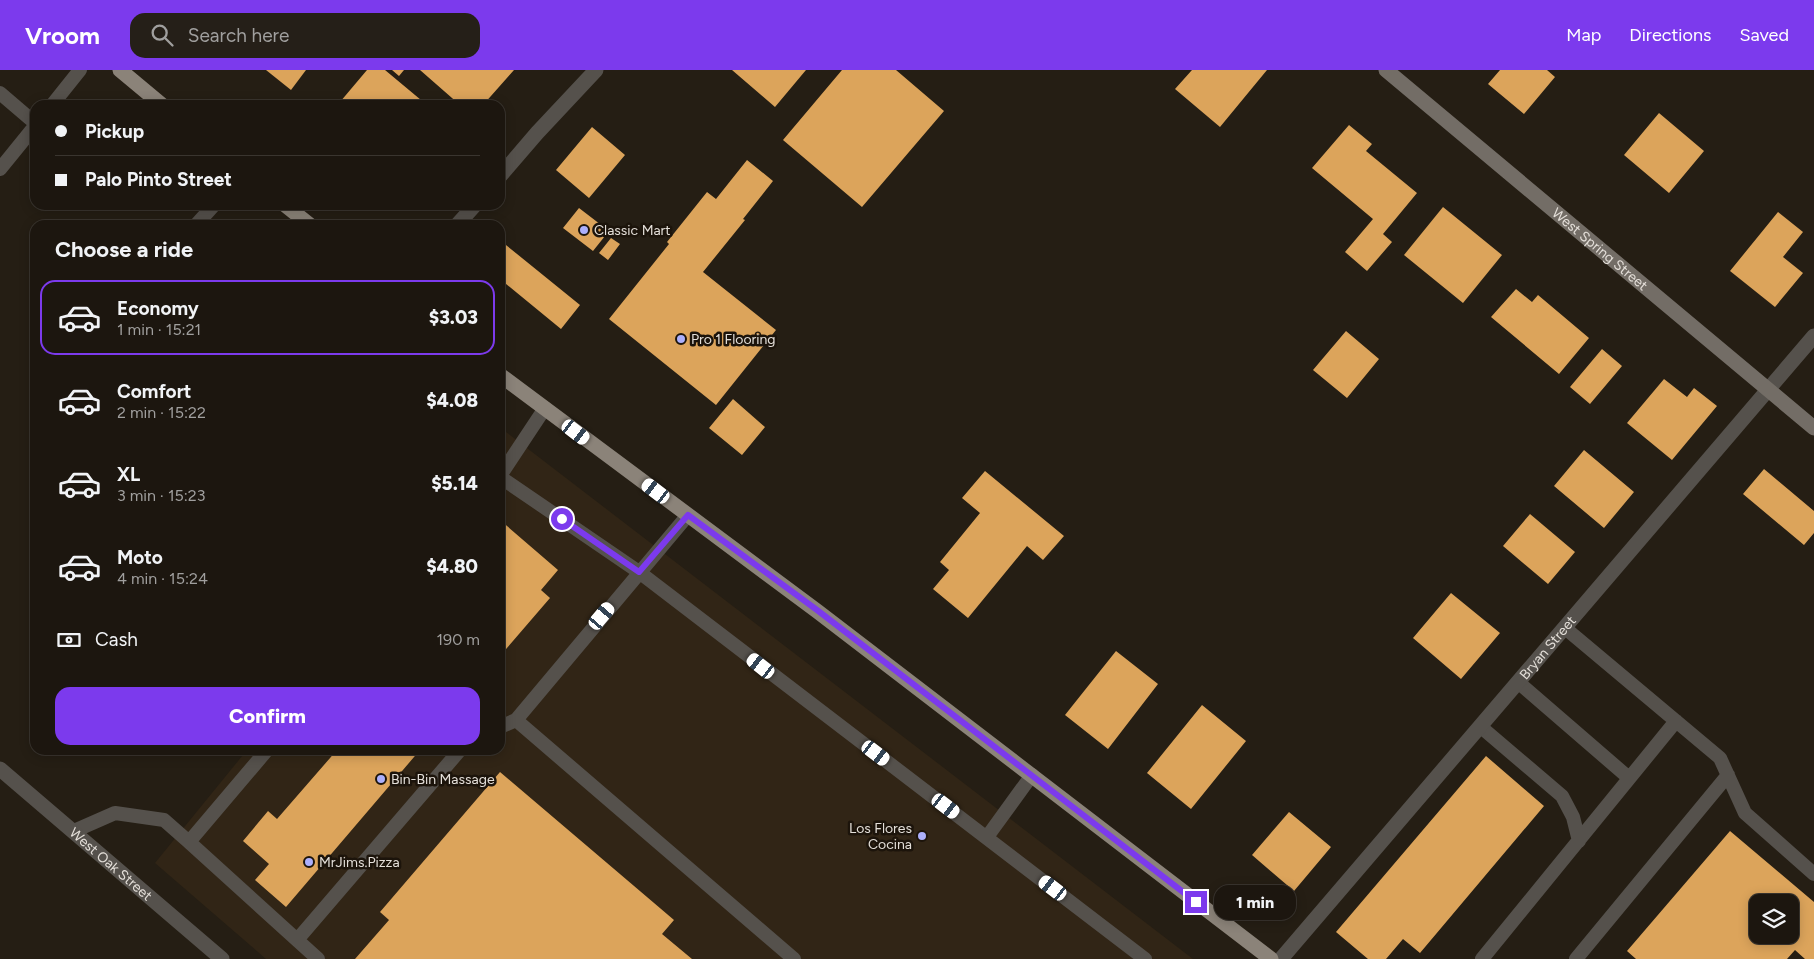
<!DOCTYPE html>
<html lang="en">
<head>
<meta charset="utf-8">
<style>
	body { margin:0; font-family:Figtree,sans-serif; background:#251f18; color:#f1f3f6; height:100vh; display:flex; flex-direction:column; font-size:19px; white-space:nowrap }
	* { box-sizing:border-box; margin:0 }
	p { font-size:16px; color:#a09f9e }
	.icon { flex:none; width:28px; height:28px; fill:none; stroke:currentColor; stroke-width:2; stroke-linecap:round; stroke-linejoin:round }
	.map { position:relative; flex:1; overflow:hidden }
	.side { position:absolute; left:30px; top:150px; width:475px; height:535px; display:flex; flex-direction:column; background:#1c160f; border-radius:15px; box-shadow:0 2px 12px #0003,0 0 0 1px #3a352f }
	.side>* { flex:none }
	.top-card { position:absolute; left:30px; top:30px; width:475px; height:110px; border-radius:15px; box-shadow:0 2px 12px #0003,0 0 0 1px #3a352f; display:grid; align-content:center; height:110px; padding:0 25px; background:#1c160f }
	.controls { position:absolute; left:1749px; top:824px; display:grid; gap:10px }
	.controls a { display:grid; place-items:center; width:50px; height:50px; border-radius:10px; background:#1c160f; box-shadow:0 2px 12px #0003,0 0 0 1px #3a352f; font-size:25px }
	.end { position:absolute; width:22px; height:22px; margin:-11px; border:6px solid #7c3aed; background:#fff; box-shadow:0 0 0 2px #fff }
	.from { border-radius:50% }
	.bubble { position:absolute; height:35px; border-radius:15px; background:#1c160f; box-shadow:0 2px 12px #0003,0 0 0 1px #3a352f; font-size:16px; font-weight:800; line-height:35px; text-align:center }
	.car { position:absolute; width:15px; height:30px; margin:-15px -8px; border-radius:6px; box-shadow:0 0 4px 1px #0007; background:linear-gradient(#fff 24%,#345 0 40%,#fff 0 76%,#345 0 86%,#fff 0) }
	.top-card b { display:flex; align-items:center; gap:18px; height:48px; font-size:19px }
	.top-card b+b { border-top:1px solid #3a352f }
	.top-card i { width:12px; height:12px; background:#f1f3f6 }
	ul { padding:0; list-style:none }
	li { display:flex; align-items:center; gap:15px; height:75px; margin:0 10px 8px; padding:0 15px; border:2px solid transparent; border-radius:15px }
	li div { flex:1 }
	li b { display:block; font-size:19px }
	li em { font-style:normal; font-weight:800 }
	li.on { border-color:#7c3aed }
	li>.icon { width:45px; height:45px; stroke-width:1.5 }
	h2 { padding:0 25px; font-size:22px; line-height:60px }
	.pay { display:flex; align-items:center; gap:12px; height:55px; padding:0 25px; font-size:19px }
	.pay p { margin-inline-start:auto }
	.primary-button { display:flex; gap:10px; margin-top:auto; padding:10px 25px }
	.primary-button a { flex:1; height:58px; border-radius:15px; background:#7c3aed; color:#fff; font-size:20px; font-weight:800; line-height:58px; text-align:center }
	header { display:flex; align-items:center; gap:30px; box-sizing:border-box; height:70px; padding:0 25px; background:#7c3aed; color:#fff }
	header strong { font-size:24px }
	nav { display:flex; gap:28px; margin-inline-start:auto; font-size:18px }
	.search { width:350px; height:45px; background:#251f18; display:flex; align-items:center; gap:12px; box-sizing:border-box; padding:0 18px; border-radius:15px; color:#a09f9e; font-size:19px }
	.map>svg:first-child { display:block }
	.built { fill:#312516 }
	.building { fill:#dca45b; fill-rule:evenodd }
	.lines { fill:none; stroke-linecap:round; stroke-linejoin:round }
	.lane { stroke:#55514c; stroke-width:14 }
	.street { stroke:#55514c; stroke-width:15 }
	.secondary { stroke:#736d66; stroke-width:15 }
	.primary { stroke:#8b8379; stroke-width:15 }
	.route { stroke:#7c3aed; stroke-width:6 }
	.poi-dot { fill:#acaffb; stroke:#1c140b; stroke-width:2 }
	.labels { text-anchor:middle; dominant-baseline:central; stroke-width:5; stroke-linejoin:round; paint-order:stroke }
	.poi-label { font-size:14px; fill:#e4dfd9; stroke:#1c140b; text-anchor:start }
	.street-label { font-size:14px; fill:#e4dfd9; stroke:#1c140b }
</style>
</head>
<body>
<header>
<strong>Vroom</strong>
<div class="search"><svg class="icon" aria-label="search" viewBox="0 0 24 24"><circle cx="10" cy="10" r="6"/><path d="M15 15l6 6"/></svg>Search here</div>
<nav><a>Map</a><a>Directions</a><a>Saved</a></nav>
</header>
<div class="map">
<svg width="1814" height="889" viewBox="0 0 1814 889">
	<rect width="100%" height="100%" fill="#251e14"/>
	<path class="built" d="M506,362L1193,889H266L155,793L247,680H500V369Z"/>
	<path class="building" d="M266,0H306L291,20Z
		M367,0H385L427,35H343L340,32Z
		M392,0H404L399,6Z
		M420,0H514L483,35H460Z
		M732,0H806L775,37Z
		M842,0H896L944,41L862,137L783,70Z
		M1192,0H1267L1220,57L1175,19Z
		M1500,0H1547L1555,7L1524,44L1488,14Z
		M1659,43L1704,81L1669,123L1624,85Z
		M1349,55L1372,74L1366,81L1417,123L1383,164L1392,172L1367,201L1345,182L1373,149L1312,98Z
		M592,57L625,85L589,128L556,100Z
		M747,90L773,111L743,149L745,150L703,202L776,260L716,335L609,249L669,174L667,172L707,122L716,129Z
		M379,135H416V140L379,139Z
		M1443,137L1502,185L1463,233L1404,185Z
		M579,138L609,161L593,181L563,158Z
		M1778,142L1803,162L1783,187L1803,203L1775,237L1730,201Z
		M611,168L620,174L608,190L599,183Z
		M501,171L580,235L561,259L500,209Z
		M1516,219L1532,232L1538,225L1589,268L1559,304L1491,247Z
		M1346,261L1379,289L1347,328L1313,300Z
		M1602,279L1622,296L1590,334L1570,317Z
		M1664,309L1687,327L1694,318L1717,336L1672,390L1627,353Z
		M733,329L765,357L742,385L709,358Z
		M1584,380L1634,422L1604,458L1554,416Z
		M1764,399L1814,441V463L1804,475L1743,424Z
		M985,401L1064,466L1043,490L1027,476L968,548L933,519L949,500L940,492L980,443L962,428Z
		M1530,444L1575,482L1548,514L1503,476Z
		M500,450L558,500L541,520L550,528L500,586Z
		M1451,523L1500,563L1461,609L1413,568Z
		M1116,581L1158,614L1108,679L1065,645Z
		M1202,635L1246,671L1191,739L1147,703Z
		M337,680H420L286,837L255,810L269,794L243,771L268,741L277,749Z
		M1486,686L1544,736L1420,883L1403,869L1386,889H1368L1336,862Z
		M500,702L674,850L662,864L692,889H355L389,850L380,842Z
		M1289,742L1331,777L1294,821L1252,785Z
		M1730,761L1814,832V889H1805L1795,880L1787,889H1636L1627,881ZM1758,832H1790V865H1758Z"/>
	<g class="lines">
		<path class="lane" d="M0,23L35,53
			M52,35L80,0
			M0,99L35,56
			M196,155L214,135
			M500,406L545,338
			M500,407L639,502L1145,889
			M1565,558L1720,688L1745,743L1814,804
			M1518,612L1629,708
			M516,650L794,889
			M500,657L516,650L688,445
			M1481,657L1562,726L1573,747L1579,771
			M267,680L189,772L318,889
			M74,761L115,743L164,750L189,772
			M987,767L1032,705
			M297,870L460,680
			M1482,889L1676,651
			M1576,889L1728,705"/>
		<g class="street">
			<path d="M500,106L537,63L596,0"/>
			<path d="M457,155L475,135"/>
			<path id="s1" d="M0,699L222,889"/>
			<path id="s2" d="M1281,889L1814,266"/>
		</g>
		<path class="secondary" id="s3" d="M1386,0L1814,358"/>
		<path class="primary" d="M120,0L162,35
			M285,135L310,155
			M500,305L817,541L1271,889"/>
	</g>
	<g class="lines">
		<path class="route" d="M562,449L639,502L688,445L817,540L1196,832"/>
	</g>
	<g class="poi-dot">
		<circle cx="584" cy="160" r="5"/>
		<circle cx="681" cy="269" r="5"/>
		<circle cx="381" cy="709" r="5"/>
		<circle cx="922" cy="766" r="5"/>
		<circle cx="309" cy="792" r="5"/>
	</g>
	<g class="labels">
		<g class="poi-label">
			<text x="594" y="160">Classic Mart</text>
			<text x="691" y="269">Pro 1 Flooring</text>
			<text x="391" y="709">Bin-Bin Massage</text>
			<text x="912" y="758" text-anchor="end">Los Flores<tspan x="912" dy="16">Cocina</tspan></text>
			<text x="319" y="792">MrJims.Pizza</text>
		</g>
		<g class="street-label">
			<text stroke="none"><textPath href="#s3" startOffset="279">West Spring Street</textPath></text>
			<text stroke="none"><textPath href="#s2" startOffset="410">Bryan Street</textPath></text>
			<text stroke="none"><textPath href="#s1" startOffset="146">West Oak Street</textPath></text>
		</g>
	</g>
</svg>
<div class="controls">
<a><svg class="icon" aria-label="layers" viewBox="0 0 24 24"><path d="M12 4l9 5-9 5-9-5zM3 14l9 5 9-5"/></svg></a>
</div>
<i class="end from" style="left:562px;top:449px"></i>
<i class="end" style="left:1196px;top:832px"></i>
<div class="bubble" style="left:1214px;top:815px;width:82px">1 min</div>
<i class="car" style="left:576px;top:362px;rotate:127deg"></i>
<i class="car" style="left:656px;top:421px;rotate:307deg"></i>
<i class="car" style="left:602px;top:546px;rotate:40deg"></i>
<i class="car" style="left:761px;top:596px;rotate:308deg"></i>
<i class="car" style="left:876px;top:683px;rotate:127deg"></i>
<i class="car" style="left:946px;top:736px;rotate:127deg"></i>
<i class="car" style="left:1053px;top:818px;rotate:307deg"></i>
<div class="top-card">
<b><i class="from"></i>Pickup</b>
<b><i></i>Palo Pinto Street</b>
</div>
<section class="side">
<h2>Choose a ride</h2>
<ul>
<li class="on"><svg class="icon" aria-label="car" viewBox="0 0 24 24"><path d="M5 17H2v-5l4-1 3-4h7l3 4 3 1v5h-3M9 17h6M6 11h13"/><circle cx="7" cy="17" r="2"/><circle cx="17" cy="17" r="2"/></svg><div><b>Economy</b><p>1 min · 15:21</p></div><em>$3.03</em></li>
<li><svg class="icon" aria-label="car" viewBox="0 0 24 24"><path d="M5 17H2v-5l4-1 3-4h7l3 4 3 1v5h-3M9 17h6M6 11h13"/><circle cx="7" cy="17" r="2"/><circle cx="17" cy="17" r="2"/></svg><div><b>Comfort</b><p>2 min · 15:22</p></div><em>$4.08</em></li>
<li><svg class="icon" aria-label="car" viewBox="0 0 24 24"><path d="M5 17H2v-5l4-1 3-4h7l3 4 3 1v5h-3M9 17h6M6 11h13"/><circle cx="7" cy="17" r="2"/><circle cx="17" cy="17" r="2"/></svg><div><b>XL</b><p>3 min · 15:23</p></div><em>$5.14</em></li>
<li><svg class="icon" aria-label="car" viewBox="0 0 24 24"><path d="M5 17H2v-5l4-1 3-4h7l3 4 3 1v5h-3M9 17h6M6 11h13"/><circle cx="7" cy="17" r="2"/><circle cx="17" cy="17" r="2"/></svg><div><b>Moto</b><p>4 min · 15:24</p></div><em>$4.80</em></li>
</ul>
<div class="pay"><svg class="icon" aria-label="cash" viewBox="0 0 24 24"><path d="M3 7h18v10H3z"/><circle cx="12" cy="12" r="2"/></svg>Cash<p>190 m</p></div>
<div class="primary-button"><a>Confirm</a></div>
</section>
</div>
</body>
</html>
